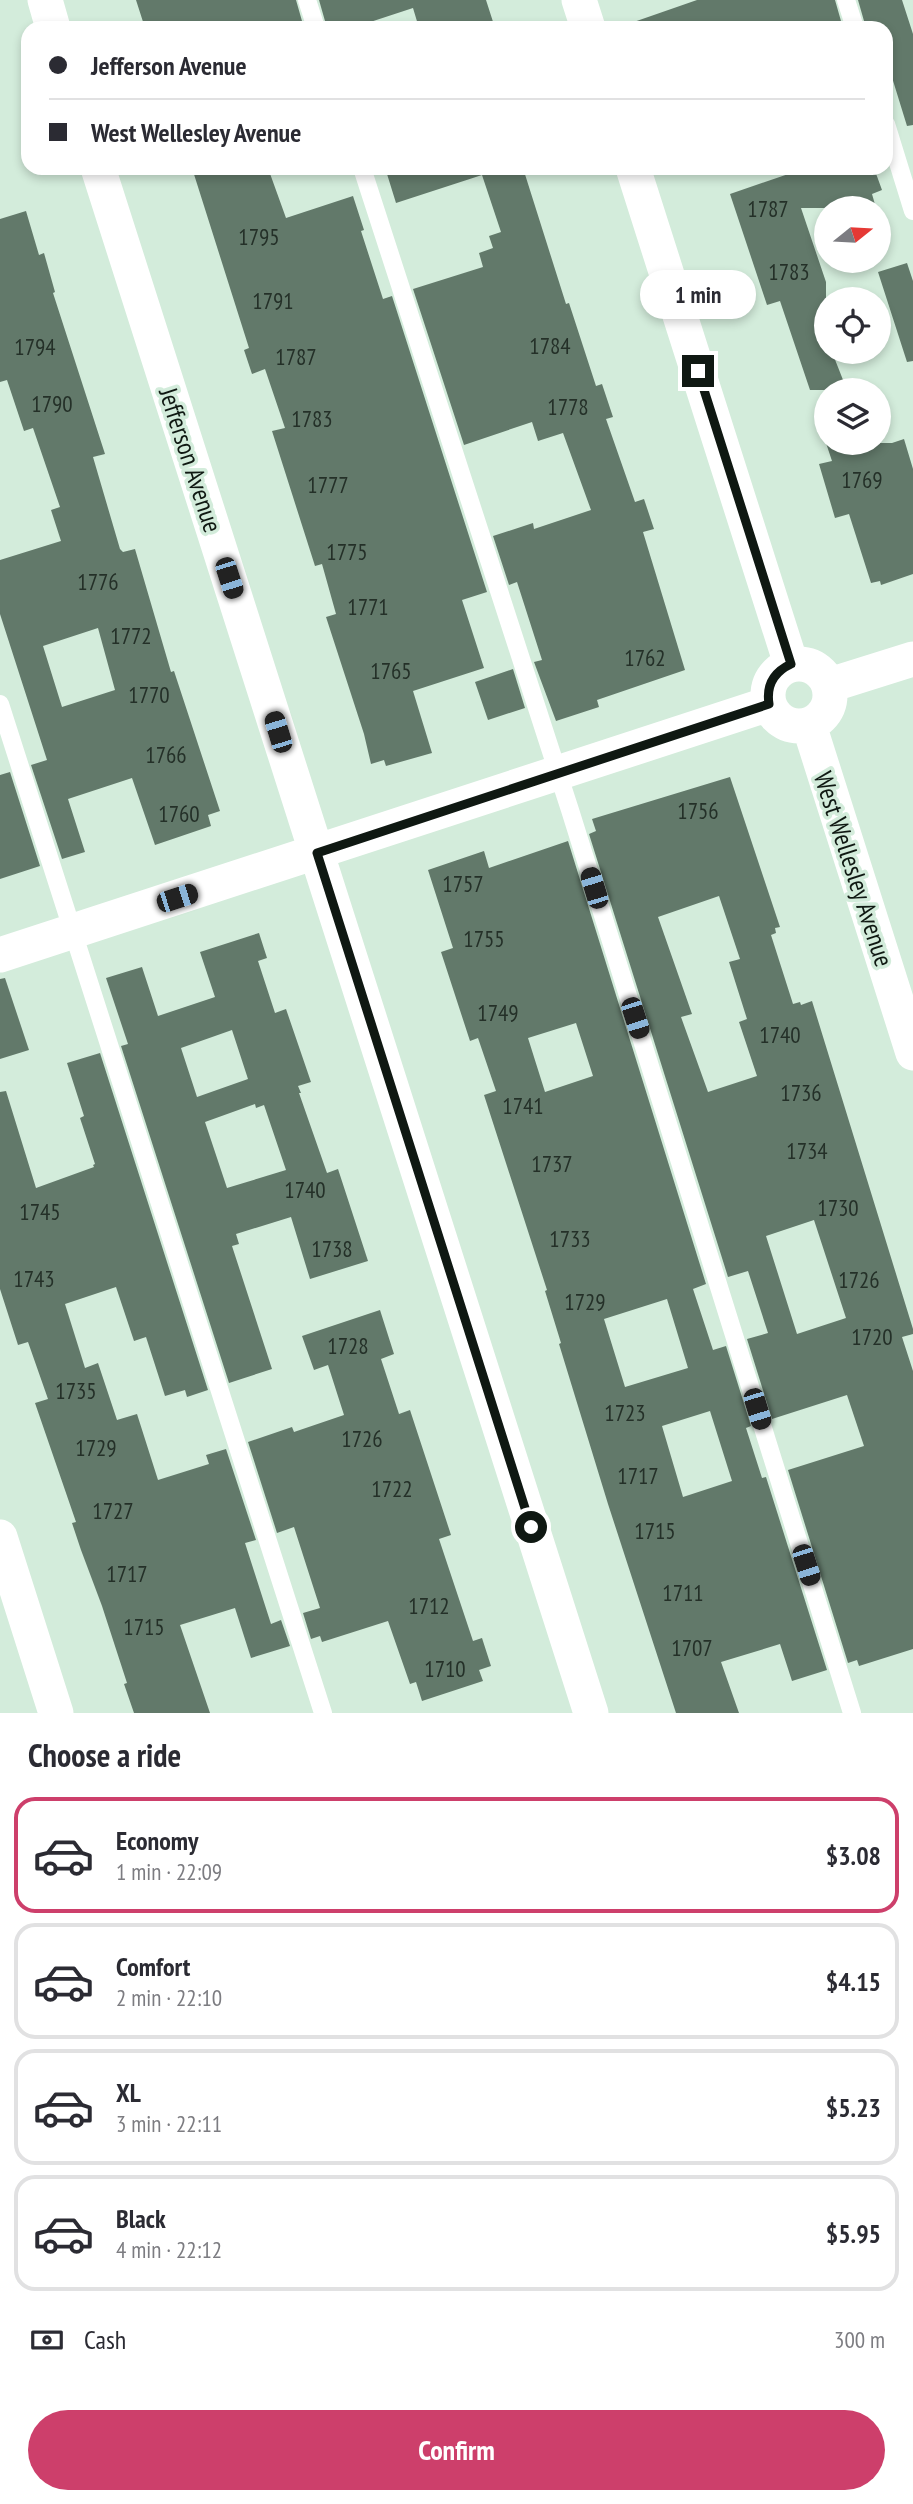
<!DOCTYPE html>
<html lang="en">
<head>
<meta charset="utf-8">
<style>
	body { margin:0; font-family:"PT Sans Narrow",sans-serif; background:#f2f2f3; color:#2b2b33; height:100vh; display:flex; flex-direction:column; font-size:26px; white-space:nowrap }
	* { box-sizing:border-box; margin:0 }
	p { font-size:23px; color:#7c7c81 }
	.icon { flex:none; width:38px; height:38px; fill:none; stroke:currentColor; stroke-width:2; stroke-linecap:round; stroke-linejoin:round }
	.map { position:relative; height:1713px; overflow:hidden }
	.panel { display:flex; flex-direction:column; background:#fff; flex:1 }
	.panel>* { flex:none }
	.top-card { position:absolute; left:21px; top:21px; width:872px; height:154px; border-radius:21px; box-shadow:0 4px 10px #0003; display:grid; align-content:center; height:154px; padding:0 28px; background:#fff }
	.needle { width:46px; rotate:72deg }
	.buttons { position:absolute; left:814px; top:196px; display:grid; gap:14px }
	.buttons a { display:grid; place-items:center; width:77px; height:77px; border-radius:50%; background:#fff; box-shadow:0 4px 10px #0003; font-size:35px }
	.end { position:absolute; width:32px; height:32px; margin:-16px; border:9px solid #0f1812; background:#fff; box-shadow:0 0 0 4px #fff }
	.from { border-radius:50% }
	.bubble { position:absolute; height:49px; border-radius:24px; background:#fff; box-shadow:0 4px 10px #0003; font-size:23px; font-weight:600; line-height:49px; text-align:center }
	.car { position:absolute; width:21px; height:42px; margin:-21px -10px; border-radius:9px; box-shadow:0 0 5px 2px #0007; background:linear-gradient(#222 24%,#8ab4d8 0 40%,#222 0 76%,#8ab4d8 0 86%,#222 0) }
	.top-card b { display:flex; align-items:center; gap:24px; height:66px; font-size:26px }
	.top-card b+b { border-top:2px solid #e1e1e2 }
	.top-card i { width:18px; height:18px; background:#2b2b33 }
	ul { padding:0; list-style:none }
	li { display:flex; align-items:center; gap:21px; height:116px; margin:0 14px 10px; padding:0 14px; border:4px solid #e1e1e2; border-radius:21px }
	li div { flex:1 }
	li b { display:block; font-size:26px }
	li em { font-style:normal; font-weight:600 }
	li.selected { border-color:#cd3f6b }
	li>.icon { width:63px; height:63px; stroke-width:1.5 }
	h2 { padding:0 28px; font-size:32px; line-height:84px }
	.pay { display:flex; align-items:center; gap:18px; height:77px; padding:0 28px; font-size:26px }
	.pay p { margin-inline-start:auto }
	.button { display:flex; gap:14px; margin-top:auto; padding:14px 28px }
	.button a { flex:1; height:80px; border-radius:42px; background:#cd3f6b; color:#fff; font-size:28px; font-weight:600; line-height:80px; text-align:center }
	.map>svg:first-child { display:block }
	.building { fill:#62796a; fill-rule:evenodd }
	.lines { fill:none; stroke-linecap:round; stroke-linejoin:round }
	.service { stroke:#fff; stroke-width:18 }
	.minor { stroke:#fff; stroke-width:35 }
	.route { stroke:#0f1812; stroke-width:9 }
	.labels { text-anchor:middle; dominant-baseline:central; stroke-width:7; stroke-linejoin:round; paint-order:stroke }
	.number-label { font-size:23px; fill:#243028 }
	.street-label { font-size:26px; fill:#0f1812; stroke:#d3ecdb }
</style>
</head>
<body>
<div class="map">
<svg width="913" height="1713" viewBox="0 0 913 1713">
	<rect width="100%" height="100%" fill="#d3ecdb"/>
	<path class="building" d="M136,0H296L304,28H145Z
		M319,0H486L495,28H419L413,8L352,28H327Z
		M697,0H835L843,28H629L628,24Z
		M858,0H902L913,34V125L907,126L886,58V28H866Z
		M192,168H268L286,218L353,196L364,230L361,231L383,299L392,296L487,592L462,600L484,668L413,691L432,753L386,766L384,760L371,764L364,734L326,617L336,614L322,564L315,566L272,431L285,428L265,369L252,374L244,350L249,348Z
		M404,168H523L566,304L569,303L596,386L602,384L613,417L606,419L635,502L644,499L654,529L643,532L685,670L597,700L599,707L556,721L534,662L542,660L517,582L509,585L493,536L533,523L534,529L591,510L563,433L538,441L532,422L464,445L413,289L483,267L479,253L493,248L489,236L501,232L482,175L396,203L387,174Z
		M806,168H874L882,190L872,194L876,208H801L826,282V352H832L847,390H810L780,301L767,305L730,194Z
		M26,211L39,255L44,253L55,292L53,293L105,454L93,457L120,549L123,552L135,549L171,672L174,671L220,811L208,815L211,826L155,845L132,778L68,799L85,852L62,859L31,765L47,760L0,614V560L61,541L51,510L60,507L33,428L24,431L7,380L0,382V219ZM98,628L115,690L62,707L43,646Z
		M907,263L913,281V361L907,362L878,272Z
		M904,439L913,469V574L881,585L880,581L871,583L849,514L835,518L819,464L832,461L826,443H892Z
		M513,669L525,708L488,720L475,682Z
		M10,772L40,866L0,879V775Z
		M730,777L780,927L775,928L776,933L771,935L793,1004L800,1002L801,1005L812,1001L913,1329V1334L902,1337L913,1371V1649L859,1666L857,1660L848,1663L788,1470L864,1446L847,1395L772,1419L747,1339L768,1333L748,1271L728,1277L589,834L596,831L592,819ZM719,896L740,959L729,962L747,1019L739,1022L757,1076L708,1092L681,1017L692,1014L658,917ZM814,1220L846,1318L797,1334L766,1236Z
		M568,841L706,1284L693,1289L713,1350L726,1346L751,1426L746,1428L762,1478L766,1477L827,1670L792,1681L780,1644L721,1662L739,1713H676L608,1504L559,1344L561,1343L545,1291L547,1290L484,1095L496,1091L478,1038L470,1041L441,952L453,948L428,870L484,851L489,868ZM576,1023L593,1076L545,1092L528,1038ZM667,1299L688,1368L625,1387L604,1319ZM710,1411L732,1481L683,1497L662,1426Z
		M259,933L267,958L258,961L275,1013L286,1009L311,1082L298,1086L301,1093H299L327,1173L338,1169L368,1261L310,1279L291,1217L236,1234L239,1244L232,1246L272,1369L229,1383L121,1046L128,1044L106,978L142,967L158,1016L215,997L200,952ZM232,1030L248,1079L197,1097L181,1048ZM255,1104L256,1108L264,1105L286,1170L227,1188L205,1122Z
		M5,978L29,1050L0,1059V979Z
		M100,1053L208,1390L187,1397L185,1390L165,1396L146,1337L134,1341L116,1287L65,1304L85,1368L98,1363L117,1420L137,1414L158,1480L209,1464L206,1455L226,1449L256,1540L245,1543L271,1624L281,1620L290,1646L251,1658L235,1608L180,1625L210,1713H134L124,1684L127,1683L102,1606L81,1550L72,1523L76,1522L35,1403L48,1399L28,1342L18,1345L0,1289V1092L6,1091L36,1188L94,1167L93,1165L95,1164L80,1118L84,1116L67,1063Z
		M380,1310L394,1354L381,1359L399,1414L410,1410L451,1535L439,1539L473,1641L482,1638L491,1666L479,1670L483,1681L422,1701L416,1682L410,1684L388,1621L322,1642L320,1636L311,1639L303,1613L320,1608L294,1527L277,1533L248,1442L292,1427L294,1432L344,1415L328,1365L314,1370L302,1336Z"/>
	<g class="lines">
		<path class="service" d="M307,0L316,28
			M846,0L855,28
			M886,124L913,211
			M362,168L570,810L852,1713
			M0,704L323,1713"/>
		<path class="minor" d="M45,0L53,28
			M579,0L588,28
			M98,168L591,1713
			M633,168L791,664
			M768 695a31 31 0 1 1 62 0a31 31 0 1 1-62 0Z
			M830,685L913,659
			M809,725L913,1053
			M0,955L769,704
			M0,1537L56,1713"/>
	</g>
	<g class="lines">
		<path class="route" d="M531,1527L317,853L769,704C766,685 774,672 791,664L698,371"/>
	</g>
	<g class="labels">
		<g class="number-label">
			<text x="768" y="208">1787</text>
			<text x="259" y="236">1795</text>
			<text x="789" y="271">1783</text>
			<text x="273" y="300">1791</text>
			<text x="550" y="345">1784</text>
			<text x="35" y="346">1794</text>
			<text x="296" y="356">1787</text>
			<text x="52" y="403">1790</text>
			<text x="568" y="406">1778</text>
			<text x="312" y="418">1783</text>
			<text x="862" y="479">1769</text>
			<text x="328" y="484">1777</text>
			<text x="347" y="551">1775</text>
			<text x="98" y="581">1776</text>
			<text x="368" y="606">1771</text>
			<text x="131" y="635">1772</text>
			<text x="645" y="657">1762</text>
			<text x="391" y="670">1765</text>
			<text x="149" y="694">1770</text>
			<text x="166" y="754">1766</text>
			<text x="698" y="810">1756</text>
			<text x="179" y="813">1760</text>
			<text x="463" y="883">1757</text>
			<text x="484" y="938">1755</text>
			<text x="498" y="1012">1749</text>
			<text x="780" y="1034">1740</text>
			<text x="801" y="1092">1736</text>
			<text x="523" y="1105">1741</text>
			<text x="807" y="1150">1734</text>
			<text x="552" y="1163">1737</text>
			<text x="305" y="1189">1740</text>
			<text x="838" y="1207">1730</text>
			<text x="40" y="1211">1745</text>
			<text x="570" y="1238">1733</text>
			<text x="332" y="1248">1738</text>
			<text x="34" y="1278">1743</text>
			<text x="859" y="1279">1726</text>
			<text x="585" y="1301">1729</text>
			<text x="872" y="1336">1720</text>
			<text x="348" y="1345">1728</text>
			<text x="76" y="1390">1735</text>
			<text x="625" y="1412">1723</text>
			<text x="362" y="1438">1726</text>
			<text x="96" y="1447">1729</text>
			<text x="638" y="1475">1717</text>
			<text x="392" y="1488">1722</text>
			<text x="113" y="1510">1727</text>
			<text x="655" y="1530">1715</text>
			<text x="127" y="1573">1717</text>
			<text x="683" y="1592">1711</text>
			<text x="429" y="1605">1712</text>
			<text x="144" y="1626">1715</text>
			<text x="692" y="1647">1707</text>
			<text x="445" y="1668">1710</text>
		</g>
		<g class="street-label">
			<text transform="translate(191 460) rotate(72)">Jefferson Avenue</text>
			<text transform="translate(854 869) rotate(72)">West Wellesley Avenue</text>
		</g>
	</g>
</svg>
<div class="buttons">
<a><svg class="needle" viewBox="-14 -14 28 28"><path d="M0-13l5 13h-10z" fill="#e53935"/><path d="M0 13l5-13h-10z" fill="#7c7c81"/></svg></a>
<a><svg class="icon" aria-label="locate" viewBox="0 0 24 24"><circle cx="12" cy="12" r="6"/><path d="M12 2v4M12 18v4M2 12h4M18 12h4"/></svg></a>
<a><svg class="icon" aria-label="layers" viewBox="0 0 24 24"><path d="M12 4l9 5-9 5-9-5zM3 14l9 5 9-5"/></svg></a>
</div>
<i class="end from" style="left:531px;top:1527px"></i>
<i class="end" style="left:698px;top:371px"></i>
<div class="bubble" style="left:640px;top:270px;width:116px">1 min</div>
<i class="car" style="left:229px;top:578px;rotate:162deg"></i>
<i class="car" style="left:278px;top:732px;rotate:343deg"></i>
<i class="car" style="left:594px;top:888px;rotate:343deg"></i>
<i class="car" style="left:177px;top:898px;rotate:72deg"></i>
<i class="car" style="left:635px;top:1018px;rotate:162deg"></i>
<i class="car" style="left:757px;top:1409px;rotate:163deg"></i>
<i class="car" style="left:806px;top:1565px;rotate:162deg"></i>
<div class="top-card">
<b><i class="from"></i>Jefferson Avenue</b>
<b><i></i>West Wellesley Avenue</b>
</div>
</div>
<section class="panel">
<h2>Choose a ride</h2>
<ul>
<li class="selected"><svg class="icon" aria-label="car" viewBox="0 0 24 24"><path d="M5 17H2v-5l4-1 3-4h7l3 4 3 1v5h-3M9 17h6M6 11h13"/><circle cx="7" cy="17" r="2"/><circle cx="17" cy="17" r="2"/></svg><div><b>Economy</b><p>1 min · 22:09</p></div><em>$3.08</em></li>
<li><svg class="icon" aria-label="car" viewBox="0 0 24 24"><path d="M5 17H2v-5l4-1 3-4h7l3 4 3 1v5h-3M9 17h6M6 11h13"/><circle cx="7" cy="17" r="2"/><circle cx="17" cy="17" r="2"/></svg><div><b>Comfort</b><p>2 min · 22:10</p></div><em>$4.15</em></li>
<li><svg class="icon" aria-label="car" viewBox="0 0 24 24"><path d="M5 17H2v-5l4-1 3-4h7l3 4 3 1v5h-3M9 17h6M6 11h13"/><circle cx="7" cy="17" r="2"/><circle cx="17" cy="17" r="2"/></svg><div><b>XL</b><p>3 min · 22:11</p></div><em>$5.23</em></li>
<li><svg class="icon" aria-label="car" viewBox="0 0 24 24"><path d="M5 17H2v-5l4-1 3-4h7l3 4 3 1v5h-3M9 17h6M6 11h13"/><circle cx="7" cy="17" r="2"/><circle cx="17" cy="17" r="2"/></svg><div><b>Black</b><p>4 min · 22:12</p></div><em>$5.95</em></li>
</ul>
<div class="pay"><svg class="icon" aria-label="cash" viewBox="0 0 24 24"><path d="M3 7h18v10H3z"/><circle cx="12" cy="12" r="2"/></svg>Cash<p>300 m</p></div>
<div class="button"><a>Confirm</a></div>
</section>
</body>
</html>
